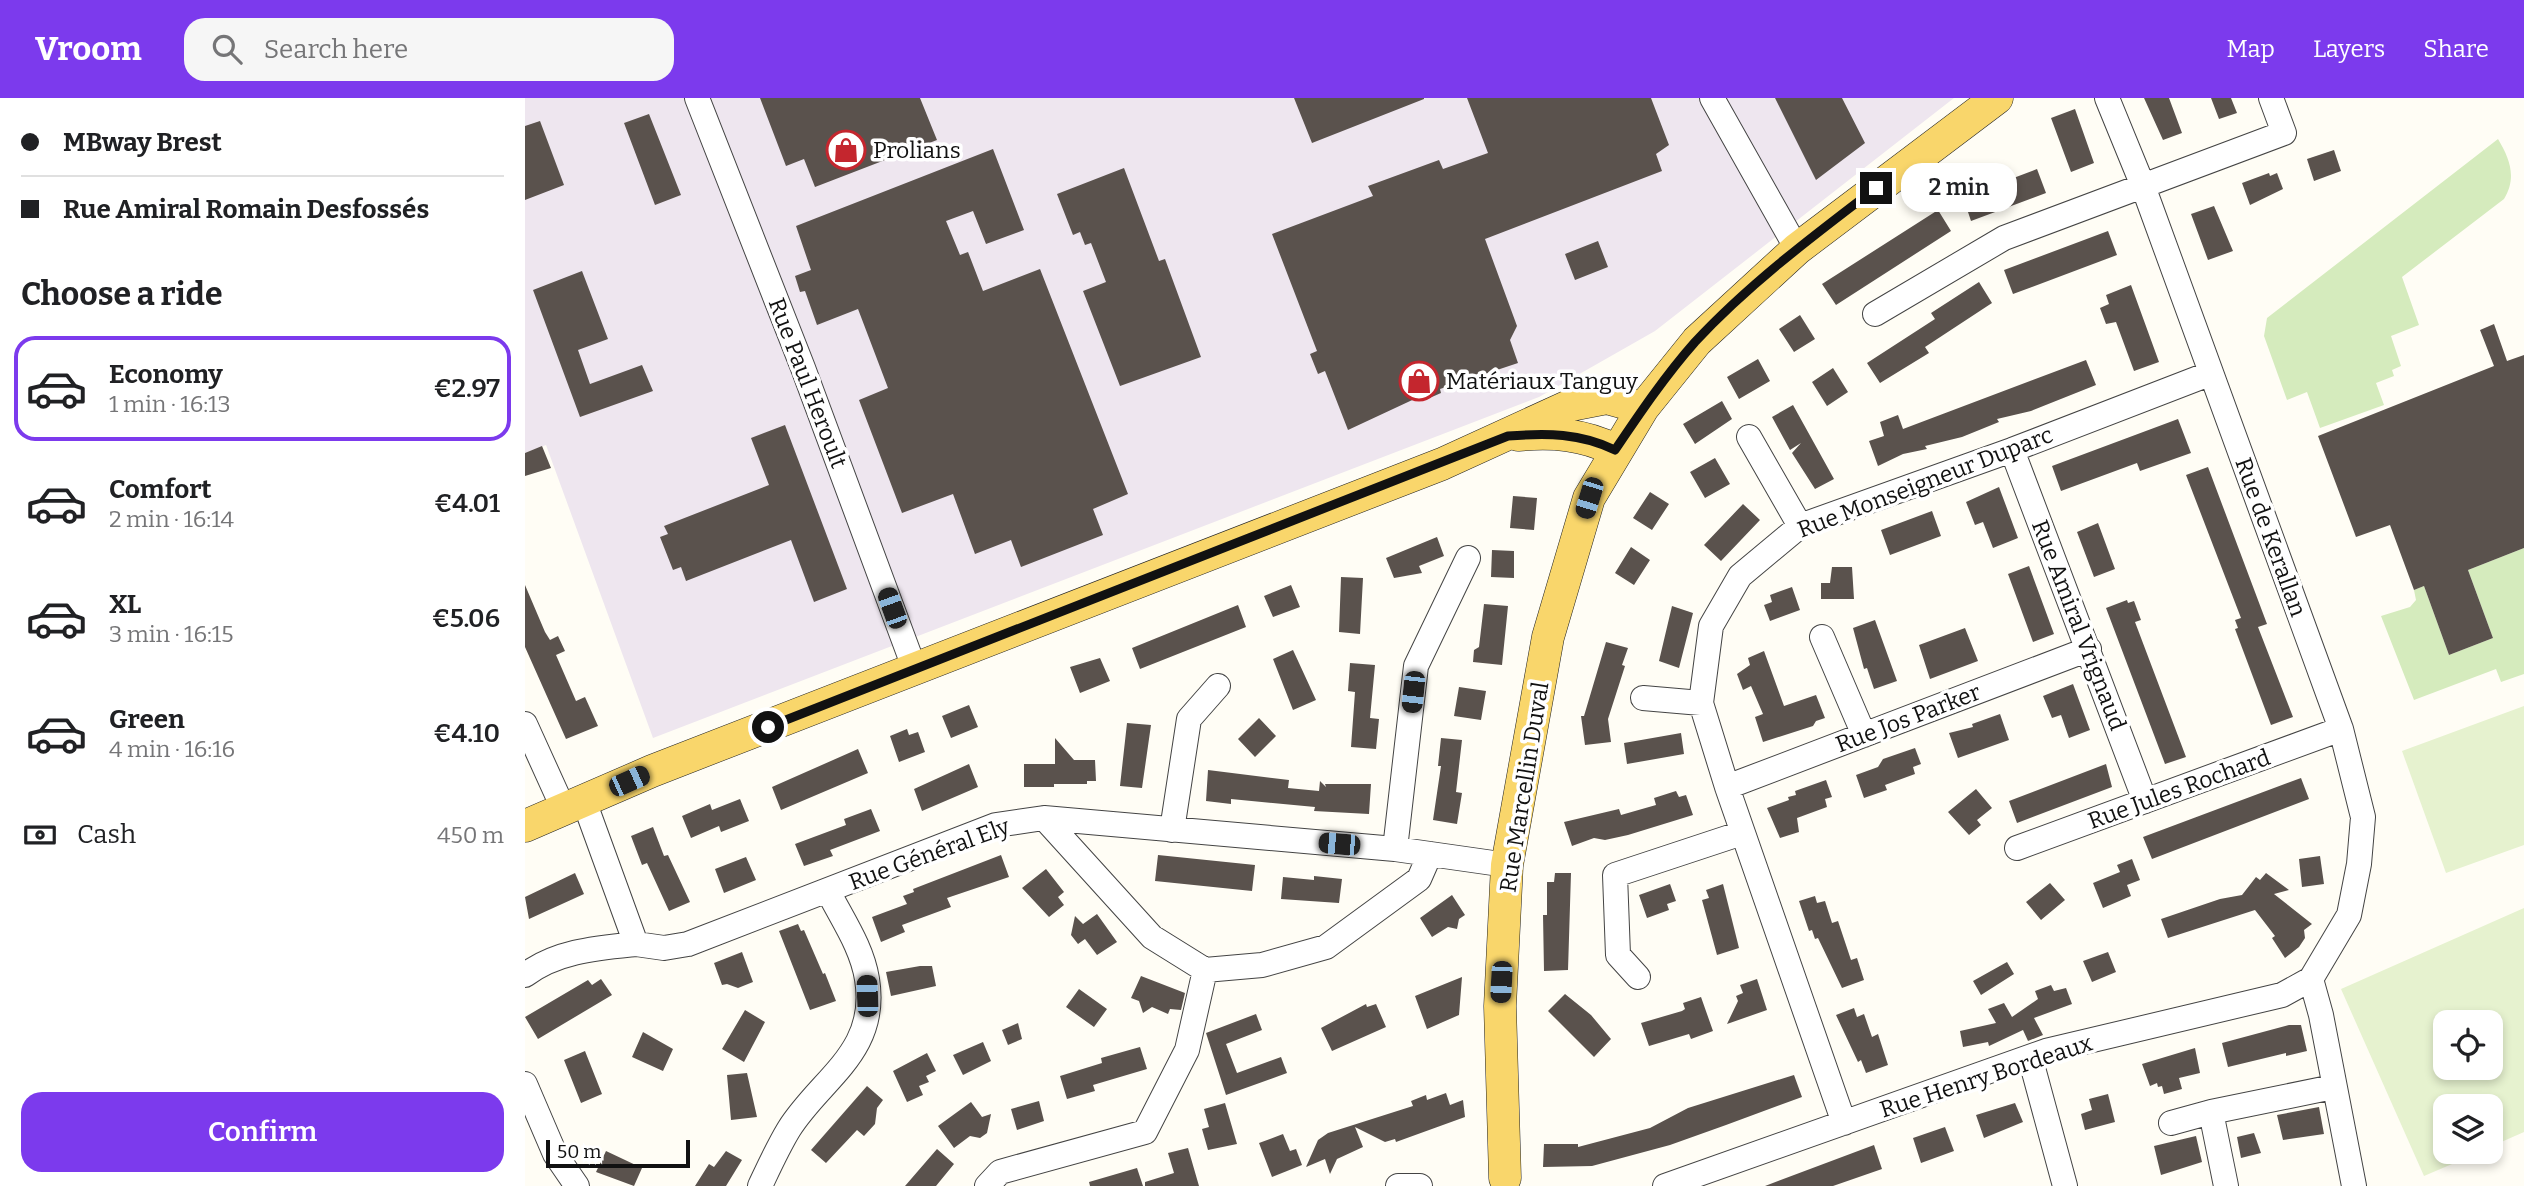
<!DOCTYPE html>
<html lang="en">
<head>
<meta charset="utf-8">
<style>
	body { margin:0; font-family:Bitter,serif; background:#f6f6f6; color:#202124; height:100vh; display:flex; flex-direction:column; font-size:26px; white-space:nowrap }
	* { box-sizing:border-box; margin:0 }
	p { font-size:23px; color:#757577 }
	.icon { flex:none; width:38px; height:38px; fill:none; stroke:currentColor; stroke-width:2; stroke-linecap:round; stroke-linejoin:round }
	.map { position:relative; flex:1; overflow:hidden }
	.panel { display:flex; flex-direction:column; background:#fff; width:525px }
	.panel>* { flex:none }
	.hud { display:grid; align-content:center; height:154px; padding:0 21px; background:#fff }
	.buttons { position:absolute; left:1908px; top:912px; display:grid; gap:14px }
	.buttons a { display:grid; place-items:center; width:70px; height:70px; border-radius:14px; background:#fff; box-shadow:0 4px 10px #0003; font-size:35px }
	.scale { position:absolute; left:21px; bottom:18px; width:144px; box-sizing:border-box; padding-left:7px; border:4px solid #111; border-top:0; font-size:19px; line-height:24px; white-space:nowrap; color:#111; -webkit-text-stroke:5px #fff; paint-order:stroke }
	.end { position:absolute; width:32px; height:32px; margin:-16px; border:9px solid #111; background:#fff; box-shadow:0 0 0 4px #fff }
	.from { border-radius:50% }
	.bubble { position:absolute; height:49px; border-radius:21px; background:#fff; box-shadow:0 4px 10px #0003; font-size:23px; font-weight:600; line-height:49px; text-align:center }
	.car { position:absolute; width:21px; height:42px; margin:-21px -10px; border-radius:9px; box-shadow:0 0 5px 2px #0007; background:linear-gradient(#222 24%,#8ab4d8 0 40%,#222 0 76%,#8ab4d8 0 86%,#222 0) }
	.hud b { display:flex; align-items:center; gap:24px; height:66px; font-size:26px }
	.hud b+b { border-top:2px solid #e0e0e0 }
	.hud i { width:18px; height:18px; background:#202124 }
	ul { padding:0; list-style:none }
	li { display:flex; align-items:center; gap:21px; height:105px; margin:0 14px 10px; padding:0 7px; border:4px solid transparent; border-radius:21px }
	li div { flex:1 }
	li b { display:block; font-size:26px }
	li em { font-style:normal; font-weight:600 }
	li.selected { border-color:#7c3aed }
	li>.icon { width:63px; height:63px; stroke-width:1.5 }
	h2 { padding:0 21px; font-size:32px; line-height:84px }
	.pay { display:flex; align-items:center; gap:18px; height:77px; padding:0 21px; font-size:26px }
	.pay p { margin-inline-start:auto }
	.primary-button { display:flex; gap:14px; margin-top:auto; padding:14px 21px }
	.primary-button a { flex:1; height:80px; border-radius:21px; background:#7c3aed; color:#fff; font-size:28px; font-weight:600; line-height:80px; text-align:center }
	header { display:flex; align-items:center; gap:42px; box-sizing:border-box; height:98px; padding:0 35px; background:#7c3aed; color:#fff }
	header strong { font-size:33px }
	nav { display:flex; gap:38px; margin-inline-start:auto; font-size:24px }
	.search { width:490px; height:63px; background:#f6f6f6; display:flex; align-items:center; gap:18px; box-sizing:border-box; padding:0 24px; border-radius:21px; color:#757577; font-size:26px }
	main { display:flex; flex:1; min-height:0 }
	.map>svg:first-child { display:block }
	.industrial { fill:#eee6ef }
	.green { fill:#d5ebbd }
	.pitch { fill:#e6f2cf; fill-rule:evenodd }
	.building { fill:#5a524d }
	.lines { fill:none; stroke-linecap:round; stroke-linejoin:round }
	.minor-casing { stroke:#444; stroke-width:26 }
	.major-casing { stroke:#222; stroke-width:33 }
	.minor { stroke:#fff; stroke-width:24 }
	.major { stroke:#f9d66b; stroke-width:32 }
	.route { stroke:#111; stroke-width:9 }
	.labels { text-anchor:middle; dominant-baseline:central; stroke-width:7; stroke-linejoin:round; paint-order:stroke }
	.poi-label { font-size:23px; fill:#111; stroke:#fff; text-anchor:start }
	.street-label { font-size:23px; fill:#111; stroke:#fff }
</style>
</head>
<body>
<header>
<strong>Vroom</strong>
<div class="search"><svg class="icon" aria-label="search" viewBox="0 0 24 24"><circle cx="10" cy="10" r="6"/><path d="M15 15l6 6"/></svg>Search here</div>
<nav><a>Map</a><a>Layers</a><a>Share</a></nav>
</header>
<main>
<section class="panel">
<div class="hud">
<b><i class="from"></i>MBway Brest</b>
<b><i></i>Rue Amiral Romain Desfossés</b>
</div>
<h2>Choose a ride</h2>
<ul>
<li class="selected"><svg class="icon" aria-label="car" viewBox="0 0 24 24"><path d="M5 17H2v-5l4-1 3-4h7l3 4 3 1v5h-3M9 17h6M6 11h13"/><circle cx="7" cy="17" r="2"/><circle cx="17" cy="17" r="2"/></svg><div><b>Economy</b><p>1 min · 16:13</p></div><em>€2.97</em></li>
<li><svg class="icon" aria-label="car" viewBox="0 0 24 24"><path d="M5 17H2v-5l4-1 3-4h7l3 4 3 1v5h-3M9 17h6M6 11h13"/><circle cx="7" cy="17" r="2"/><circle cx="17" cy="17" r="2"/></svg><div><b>Comfort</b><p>2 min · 16:14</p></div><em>€4.01</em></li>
<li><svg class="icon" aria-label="car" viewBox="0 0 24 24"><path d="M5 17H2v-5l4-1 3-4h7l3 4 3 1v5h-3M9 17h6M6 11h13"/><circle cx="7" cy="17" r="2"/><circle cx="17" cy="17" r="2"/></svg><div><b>XL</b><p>3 min · 16:15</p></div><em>€5.06</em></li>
<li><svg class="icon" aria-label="car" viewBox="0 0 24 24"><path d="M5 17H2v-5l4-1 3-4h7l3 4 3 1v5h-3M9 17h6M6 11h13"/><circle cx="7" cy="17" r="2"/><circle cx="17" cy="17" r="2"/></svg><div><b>Green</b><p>4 min · 16:16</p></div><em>€4.10</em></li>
</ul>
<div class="pay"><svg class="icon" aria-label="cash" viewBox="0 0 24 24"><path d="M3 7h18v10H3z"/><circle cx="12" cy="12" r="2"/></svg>Cash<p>450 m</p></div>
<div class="primary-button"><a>Confirm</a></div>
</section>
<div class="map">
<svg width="1999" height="1088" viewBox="0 0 1999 1088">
	<rect width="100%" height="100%" fill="#fffdf5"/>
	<path class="industrial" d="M0,0H1429L1130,233L1014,299L128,640L21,347L0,355Z"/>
	<path class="green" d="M1973,41C1985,61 1992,80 1979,101L1877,179L1894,227L1866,238L1876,268L1867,272L1869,278L1851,285L1859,307L1795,330L1782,294L1762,302L1739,238L1742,220Z
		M1999,450V576L1976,584L1971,571L1889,602L1856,518L1885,509L1891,502L1889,492L1899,488L1924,557L1968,540L1943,472Z"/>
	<path class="pitch" d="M1999,608V747L1921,775L1877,653Z
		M1999,810V1034L1965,1049V1008H1920V1054H1955L1899,1078L1816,891ZM1920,924H1965V970H1920Z"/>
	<path class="building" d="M235,0H395L412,42L290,89L279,61L261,68Z
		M769,0H899V1L787,45Z
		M942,0H1126L1144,47L1131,56L1137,73L960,141L992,228L985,242L993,265L915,291L916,295L900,302L898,297L823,332L800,273L793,276L785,256L792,253L747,136L848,98L843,88L914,62L918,71L963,55Z
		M1250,0H1317L1340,45L1291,82Z
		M1619,0H1644L1657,35L1638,42Z
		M1686,0H1706L1712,15L1694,21Z
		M1550,11L1569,65L1546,74L1526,20Z
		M124,16L156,97L130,107L99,25Z
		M15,23L39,87L0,102V28Z
		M468,51L499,132L461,146L448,113L421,123L435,157L443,154L458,193L515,171L603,396L568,411L578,437L496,469L486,442L450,456L428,396L377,415L334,302L363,290L333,211L292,227L280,193L275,194L270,178L286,172L271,128Z
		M1809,52L1816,73L1789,83L1782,61Z
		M599,70L634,163L640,161L676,259L595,288L558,193L581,184L566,145L560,147L555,134L548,137L532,96Z
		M1512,71L1521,95L1446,123L1438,99Z
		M1744,75L1745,78L1752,75L1758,91L1725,107L1717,85Z
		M1689,108L1708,153L1683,162L1666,116Z
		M1413,112L1426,133L1311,207L1297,186Z
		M1583,133L1592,157L1488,196L1479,172Z
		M1073,143L1083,169L1050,182L1040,156Z
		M57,173L83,241L53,252L65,286L117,267L128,293L55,319L8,192Z
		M1454,184L1467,205L1400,249L1404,255L1355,285L1342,265L1410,221L1406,215Z
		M1606,187L1634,264L1609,273L1591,224L1581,226L1575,210L1584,206L1581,197Z
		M1275,217L1290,241L1269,254L1254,231Z
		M1969,226L1982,263L1999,257V450L1943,472L1968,540L1924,557L1899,488L1889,492L1865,427L1831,439L1793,338L1969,268L1955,232Z
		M1233,261L1245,283L1214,301L1202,279Z
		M1561,262L1571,287L1506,313L1472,321L1474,324L1437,339L1400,348L1402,351L1378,356L1353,368L1344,343L1359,338L1355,324L1373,317L1378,331Z
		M1308,270L1323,294L1302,308L1287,284Z
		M1197,303L1207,321L1170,346L1158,326Z
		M1268,307L1309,381L1290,391L1267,355L1276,345L1265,352L1247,319Z
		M1653,321L1666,355L1615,373L1612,365L1536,393L1527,368Z
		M260,327L322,491L289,504L266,442L161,483L156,469L148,472L135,439L143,436L139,428L244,387L226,340Z
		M17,348L26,370L0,378V355Z
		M1190,360L1205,386L1180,400L1165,374Z
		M1683,369L1742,526L1733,529L1768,619L1746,627L1710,531L1713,530L1710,522L1716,520L1661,377Z
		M1474,389L1493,440L1468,450L1458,424L1450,427L1441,404Z
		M1125,394L1144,406L1127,432L1108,420Z
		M988,398L1012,400L1009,432L985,430Z
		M1218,406L1235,422L1196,463L1179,447Z
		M1407,413L1416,438L1365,457L1356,432Z
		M1573,425L1590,471L1569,479L1552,434Z
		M912,439L919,458L894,468L897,475L869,480L861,460Z
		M1106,449L1125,462L1109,487L1090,475Z
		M967,452L989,453V480L966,479Z
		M1504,468L1529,536L1508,544L1483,476Z
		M1307,469H1327L1329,501H1296V485H1305Z
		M816,479L838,480L835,536L814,534Z
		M0,487L20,534L25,542L33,538L40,553L31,557L51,603L60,599L73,628L41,641L0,549Z
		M766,487L775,509L748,519L739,498Z
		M1267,489L1275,512L1245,523L1239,507L1247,504L1245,497Z
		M1602,502L1603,505L1609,503L1616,522L1610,524L1661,659L1640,666L1581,510Z
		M959,506L983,508L977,567L948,564L949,552L954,549Z
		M713,507L721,529L615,571L607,550Z
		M1147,508L1168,515L1154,570L1134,563Z
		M1350,522L1372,583L1349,591L1342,570L1339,571L1328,530Z
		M1440,530L1453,563L1405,581L1394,547Z
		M1081,544L1103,550L1097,567L1100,568L1083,621L1086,644L1060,647L1056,618H1059Z
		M768,552L791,602L768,612L748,561Z
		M1239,553L1259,608L1291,597L1300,620L1291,623L1288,628L1238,644L1230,619L1238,616L1226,588L1218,592L1212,576L1225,567L1223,560Z
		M575,560L585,583L555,595L545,569Z
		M825,565L850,567L845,620L854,621L851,651L826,649L830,594L823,593Z
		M1548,586L1565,632L1544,640L1536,617L1527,620L1518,598Z
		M934,589L961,593L956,622L929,618Z
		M444,607L453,629L426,640L417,618Z
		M1475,616L1484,642L1433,660L1424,635L1448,629L1447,626Z
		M734,620L751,638L730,659L713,641Z
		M602,625L626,627L617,690L595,688Z
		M382,631L384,637L393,634L400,654L374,664L365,638Z
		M1156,635L1159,656L1102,666L1099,645Z
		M530,640L549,662H570L571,683H562V686H529V689H499V666H530Z
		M916,640L937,642L931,694L937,695L932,726L908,722L916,668H913Z
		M1390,650L1396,666L1388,669L1390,676L1360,687L1362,692L1339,700L1331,677L1353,669L1358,661Z
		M333,651L343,675L256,712L247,689Z
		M444,666L453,689L397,713L389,691Z
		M1581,666L1587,689L1492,725L1484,703Z
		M683,672L764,682L763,690L794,693L795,683L801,689L800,686H846L844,716L789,713L790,709L706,701V706L681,703Z
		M1776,680L1784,701L1627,761L1618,739Z
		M1301,682L1307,699L1300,701L1302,709L1272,720L1274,734L1255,740L1242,710L1264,702L1263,699L1271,697L1270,693Z
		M1451,691L1467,710L1452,722L1456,727L1444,737L1423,714Z
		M1151,693L1154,699L1161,697L1168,717L1103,737L1080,742L1069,740L1047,748L1039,724L1094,711L1096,717L1131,707L1129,700Z
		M215,701L224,723L196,734L194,728L166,740L157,718L185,706L187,712Z
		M346,711L355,733L305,752L308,758L279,768L270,746L321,727L319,721Z
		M128,729L139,758L143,757L165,804L144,813L122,765L117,767L106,738Z
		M476,757L484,779L422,800L426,809L377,827L380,834L356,844L347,819L382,806L378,798L389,794L388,791Z
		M633,757L730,767L727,793L630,783Z
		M1795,758L1799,786L1777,789L1774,761Z
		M221,759L231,782L199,795L190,771Z
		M1607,761L1615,782L1602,787L1606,798L1578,810L1568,785L1595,774L1592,767Z
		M521,771L539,794L533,799L539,807L524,819L497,790Z
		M50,775L59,796L4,821L0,799Z
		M1030,775H1046L1043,872L1019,873L1018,817H1022V784H1029Z
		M1741,775L1764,792L1749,796L1787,826L1779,832L1780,840L1774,849L1760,860L1747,840L1750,838L1730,812L1643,840L1636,821L1695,801L1717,797L1731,779L1735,782Z
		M789,778L817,781L814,805L756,801L758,779L789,782Z
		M1525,785L1540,802L1516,822L1501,804Z
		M1145,786L1151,803L1142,806L1144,812L1122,820L1114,797Z
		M1198,786L1214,850L1192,857L1177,802L1184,800L1181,792Z
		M927,797L940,817L934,821L932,831L923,829L907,839L895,820Z
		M1290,798L1292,805L1300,803L1307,825L1313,823L1326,862L1332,860L1339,882L1317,890L1293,840L1290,841L1287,832L1284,833L1274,803Z
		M572,816L592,844L572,857L560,841L553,846L546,837L550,818L558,826Z
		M273,826L276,833L279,832L298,876L300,875L311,903L285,912L254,833Z
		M217,854L228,884L213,890L202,886L197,887L189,865Z
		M1583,854L1591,874L1567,884L1558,863Z
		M1482,864L1489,876L1456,897L1448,883Z
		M395,868H407L411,888L366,898L361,874Z
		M616,878L660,895L656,912L645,911L643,916L627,909L618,915L614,903L606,900Z
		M937,879L934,917L902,931L890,898Z
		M76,881L87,897L13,941L0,919L63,882L67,887Z
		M1232,881L1242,912L1202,926L1213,903L1211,898L1218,895L1215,887Z
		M1526,887L1529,893L1541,890L1547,906L1509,920L1518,937L1503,943L1498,932L1464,948L1463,944L1438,949L1435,933L1471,925L1463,911L1479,905L1487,919L1513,901L1510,893Z
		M554,891L582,911L569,929L541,909Z
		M1040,896L1066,917L1086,941L1069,959L1023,913Z
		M1176,899L1188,933L1166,941L1164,936L1124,948L1116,925L1157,913L1160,911L1158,905Z
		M841,906L842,909L851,906L861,929L807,953L796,930Z
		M1329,910L1332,919L1339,916L1347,939L1353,936L1363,967L1341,975L1336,962L1333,964L1311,917Z
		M220,912L240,924L219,964L197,951Z
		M731,916L737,932L701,946L712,975L756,959L762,975L701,997L681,935Z
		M493,925L497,941L483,947L477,932Z
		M1764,927H1776L1782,953L1761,958V955L1703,969L1697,945Z
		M118,934L148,951L138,973L107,959Z
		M458,944L466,963L438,977L428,957Z
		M615,949L622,971L568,987L570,993L542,1001L535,978L577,965L576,960Z
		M1670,950L1675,975L1654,980L1657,991L1639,996L1637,988L1633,989L1632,985L1625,988L1617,966Z
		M60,953L77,996L56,1005L39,962Z
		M402,955L411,973L401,978L404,984L394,988L398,997L382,1004L368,973Z
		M222,975L232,1019L206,1022L202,977Z
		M1269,977L1277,999L1201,1027L1145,1047L1067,1068L1018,1069L1019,1046H1053V1049L1125,1030L1163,1010Z
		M342,988L358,1002L352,1010L350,1026L339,1038L332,1032L301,1065L286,1052Z
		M921,995L925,1007L938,1002L940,1019L871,1044L870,1041L860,1044L830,1029L838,1049L812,1061L805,1076L800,1061L781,1069L793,1042L803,1035L888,1008L886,1003L901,997L902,1002Z
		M1583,996L1590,1024L1560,1032L1556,1016L1567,1012L1564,1001Z
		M514,1003L519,1023L492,1032L486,1011Z
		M446,1004L457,1019L466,1016L462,1035L455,1040L445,1038L429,1050L413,1028Z
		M700,1005L712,1046L683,1052L677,1031L684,1029L679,1011Z
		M1490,1005L1498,1024L1459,1040L1451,1017Z
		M1794,1009L1799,1036L1758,1042L1752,1017Z
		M1420,1029L1429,1053L1396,1065L1388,1040Z
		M1729,1035L1736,1055L1716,1060L1712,1039Z
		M758,1036L765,1053L771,1051L777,1067L747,1079L734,1045Z
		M1671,1038L1677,1064L1636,1077L1629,1048Z
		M1349,1047L1357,1071L1308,1088H1240Z
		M663,1050L674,1088H620V1084L649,1075L643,1055Z
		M412,1051L429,1066L411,1088H380Z
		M81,1053L117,1070L109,1088L71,1074Z
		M201,1053L217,1062L201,1088H170L184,1066L189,1069Z
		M612,1070L618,1088H565L564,1084Z"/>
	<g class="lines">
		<defs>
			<path id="minor" d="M172,0L278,270L390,572
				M1187,0L1272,151
				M1350,216L1479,140L1759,35L1746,0
				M1224,339L1275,428
				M1487,352L1620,703
				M1297,539L1339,637
				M1118,600L1176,605
				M0,626L39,712
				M1202,689L1564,551
				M59,703L111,846L139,850L163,846L471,727L519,720L870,751L982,767
				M519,720L627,839L680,872L737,867L801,849L894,781L905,756
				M647,732L664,621L693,588
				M1492,750L1816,631
				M870,751L891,568L943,460
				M0,877C32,853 72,850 111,846
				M1113,879L1093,857L1090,777L1217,735
				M1786,881L1796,917L1829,1088
				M1505,959L1540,1088
				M0,986L30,1056L52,1088
				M1319,1025L1202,689L1176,605L1186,528L1215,478L1275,428L1487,352L1684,276
				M1646,1025L1686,1014
				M235,1088C244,1069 253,1049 264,1031C296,980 354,954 342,881C337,849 317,821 303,793
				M462,1088L475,1074L620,1034L662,952L680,872
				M873,1088H895
				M1140,1088L1521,953L1757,897L1786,881L1824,817L1834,766L1838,719L1816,631L1618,88L1582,0
				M1701,1088L1686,1014L1808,989"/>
			<path id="major" d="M993,337C1028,334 1058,336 1090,352
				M0,728L127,673L917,366L1046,307L1082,300L1118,310
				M980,1080L975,908L982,767L1023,539L1064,400L1118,310L1172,243L1272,151L1472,0"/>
		</defs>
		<use href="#minor" class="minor-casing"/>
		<use href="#major" class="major-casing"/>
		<use href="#minor" class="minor"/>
		<use href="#major" class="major"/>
	</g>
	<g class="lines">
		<path class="route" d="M243,629L983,338C1022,335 1055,335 1090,352C1115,315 1140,278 1170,244C1224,186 1288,138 1351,90"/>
	</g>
	<defs>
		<symbol id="shop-ring" viewBox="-11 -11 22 22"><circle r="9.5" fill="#fff" stroke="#c4262e" stroke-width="1.5"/><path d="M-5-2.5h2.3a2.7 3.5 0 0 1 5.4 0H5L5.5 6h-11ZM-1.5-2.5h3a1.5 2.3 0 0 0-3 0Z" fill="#c4262e"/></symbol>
	</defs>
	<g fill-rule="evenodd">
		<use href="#shop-ring" x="299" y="30" width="44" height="44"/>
		<use href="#shop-ring" x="872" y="261" width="44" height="44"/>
	</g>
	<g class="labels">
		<g class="poi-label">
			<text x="348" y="52">Prolians</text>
			<text x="921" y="283">Matériaux Tanguy</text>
		</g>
		<g class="street-label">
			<text transform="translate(283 285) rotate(69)">Rue Paul Heroult</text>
			<text transform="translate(1400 384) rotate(-21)">Rue Monseigneur Duparc</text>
			<text transform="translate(1746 439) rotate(70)">Rue de Kerallan</text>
			<text transform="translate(1554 527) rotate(69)">Rue Amiral Vrignaud</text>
			<text transform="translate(1383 620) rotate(-21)">Rue Jos Parker</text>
			<text transform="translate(999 689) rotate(-81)">Rue Marcellin Duval</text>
			<text transform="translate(1654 691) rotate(-20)">Rue Jules Rochard</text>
			<text transform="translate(404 756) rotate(-20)">Rue Général Ely</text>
			<text transform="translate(1461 978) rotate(-18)">Rue Henry Bordeaux</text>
		</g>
	</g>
</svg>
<div class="buttons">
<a><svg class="icon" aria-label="locate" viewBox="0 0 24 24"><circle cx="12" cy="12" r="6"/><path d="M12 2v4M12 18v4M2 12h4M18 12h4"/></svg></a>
<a><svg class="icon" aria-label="layers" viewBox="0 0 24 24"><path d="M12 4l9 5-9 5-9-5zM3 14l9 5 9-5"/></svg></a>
</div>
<div class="scale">50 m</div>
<i class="end from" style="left:243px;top:629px"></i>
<i class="end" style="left:1351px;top:90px"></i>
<div class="bubble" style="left:1376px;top:65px;width:116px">2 min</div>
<i class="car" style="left:1064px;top:400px;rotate:197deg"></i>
<i class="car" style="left:367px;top:510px;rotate:340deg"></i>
<i class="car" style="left:888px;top:594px;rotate:186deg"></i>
<i class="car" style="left:104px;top:683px;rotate:66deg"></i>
<i class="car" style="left:814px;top:746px;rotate:275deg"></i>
<i class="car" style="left:976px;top:884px;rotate:183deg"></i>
<i class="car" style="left:342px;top:898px;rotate:358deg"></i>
</div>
</main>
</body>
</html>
